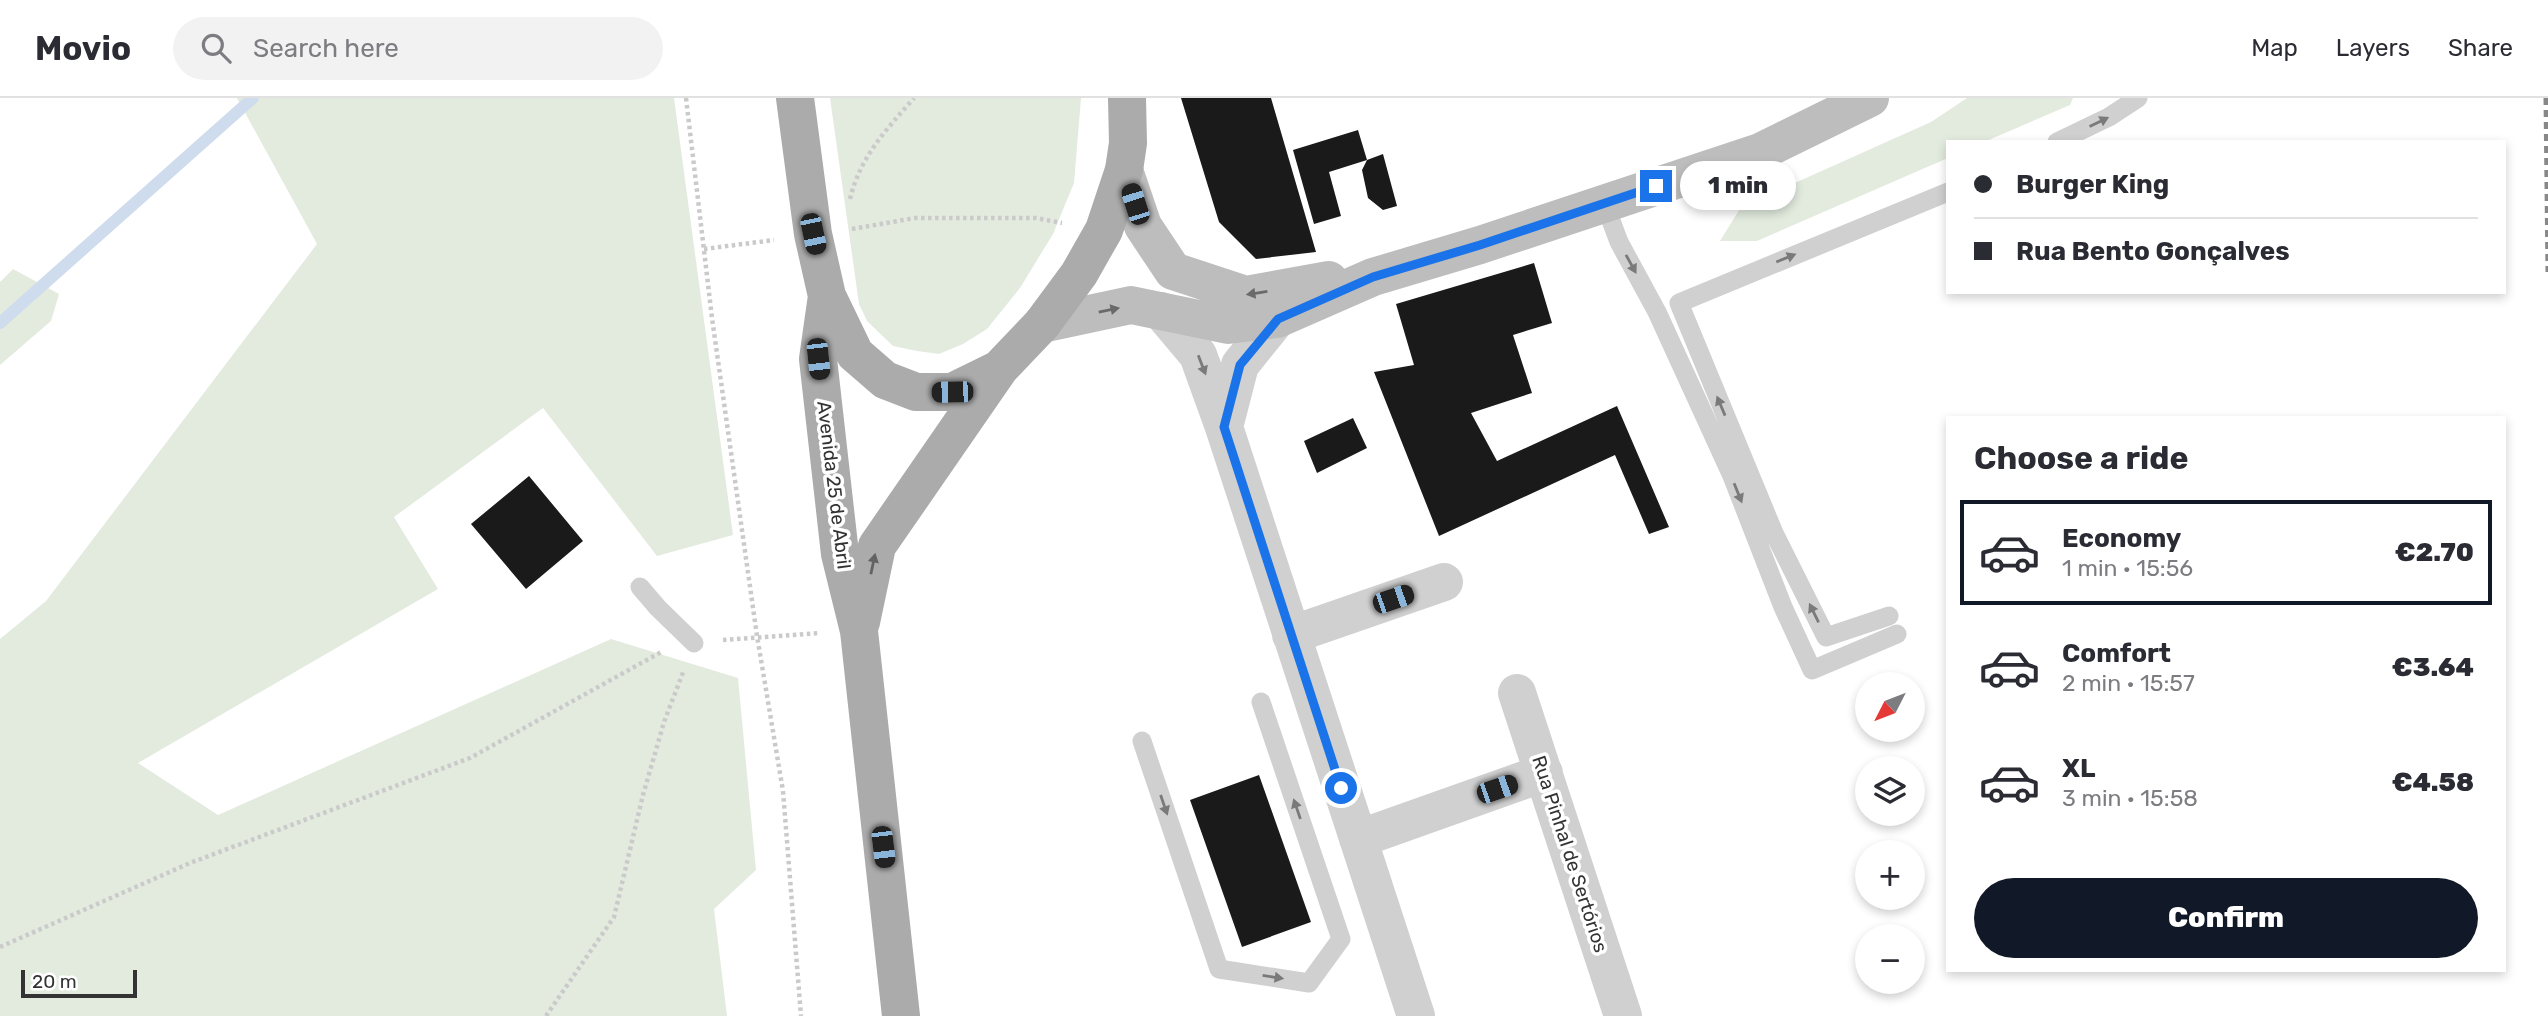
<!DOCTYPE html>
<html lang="en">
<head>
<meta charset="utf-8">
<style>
	body { margin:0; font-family:Rubik,sans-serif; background:#f2f2f3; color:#2b2b33; height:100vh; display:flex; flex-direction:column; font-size:26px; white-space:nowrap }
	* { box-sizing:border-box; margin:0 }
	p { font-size:23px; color:#7c7c81 }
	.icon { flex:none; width:38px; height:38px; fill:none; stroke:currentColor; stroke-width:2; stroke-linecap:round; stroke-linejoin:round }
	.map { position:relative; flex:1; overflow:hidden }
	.side { position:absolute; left:1946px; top:318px; width:560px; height:556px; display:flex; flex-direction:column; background:#fff; border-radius:0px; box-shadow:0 4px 10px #0003 }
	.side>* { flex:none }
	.banner { position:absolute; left:1946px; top:42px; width:560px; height:154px; border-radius:0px; box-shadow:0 4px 10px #0003; display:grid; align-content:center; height:154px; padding:0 28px; background:#fff }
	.needle { width:46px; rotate:228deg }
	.controls { position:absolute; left:1855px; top:574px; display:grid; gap:14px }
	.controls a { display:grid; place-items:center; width:70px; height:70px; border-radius:50%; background:#fff; box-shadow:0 4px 10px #0003; font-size:35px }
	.scale { position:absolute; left:21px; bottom:18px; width:116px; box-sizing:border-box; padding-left:7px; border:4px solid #333; border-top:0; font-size:19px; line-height:24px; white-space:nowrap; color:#333; -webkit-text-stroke:5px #fff; paint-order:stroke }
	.end { position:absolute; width:32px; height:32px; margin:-16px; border:9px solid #1a73e8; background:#fff; box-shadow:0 0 0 4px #fff }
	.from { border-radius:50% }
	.bubble { position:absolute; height:49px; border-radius:24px; background:#fff; box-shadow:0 4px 10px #0003; font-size:23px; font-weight:800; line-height:49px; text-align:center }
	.car { position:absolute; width:21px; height:42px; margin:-21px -10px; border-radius:9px; box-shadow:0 0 5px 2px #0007; background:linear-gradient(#222 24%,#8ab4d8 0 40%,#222 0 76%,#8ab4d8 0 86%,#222 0) }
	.banner b { display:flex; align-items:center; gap:24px; height:66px; font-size:26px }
	.banner b+b { border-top:2px solid #e1e1e2 }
	.banner i { width:18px; height:18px; background:#2b2b33 }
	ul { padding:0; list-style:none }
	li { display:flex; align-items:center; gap:21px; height:105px; margin:0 14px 10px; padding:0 14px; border:4px solid transparent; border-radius:0px }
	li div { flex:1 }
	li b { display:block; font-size:26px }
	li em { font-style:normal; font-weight:800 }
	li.active { border-color:#111827 }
	li>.icon { width:63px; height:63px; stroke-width:1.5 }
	h2 { padding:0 28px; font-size:32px; line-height:84px }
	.action { display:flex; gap:14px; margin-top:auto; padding:14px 28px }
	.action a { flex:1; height:80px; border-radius:42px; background:#111827; color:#fff; font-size:28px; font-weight:800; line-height:80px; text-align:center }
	header { display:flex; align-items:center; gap:42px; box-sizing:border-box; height:98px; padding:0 35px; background:#fff; border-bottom:2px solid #e1e1e2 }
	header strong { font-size:33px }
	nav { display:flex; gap:38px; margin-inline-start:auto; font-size:24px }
	.search { width:490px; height:63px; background:#f2f2f3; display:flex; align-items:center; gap:18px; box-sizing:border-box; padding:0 24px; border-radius:38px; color:#7c7c81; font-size:26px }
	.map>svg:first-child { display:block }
	.green { fill:#e3ebdf }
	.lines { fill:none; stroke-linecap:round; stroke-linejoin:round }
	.stream { stroke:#cfdced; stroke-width:12 }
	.building { fill:#1a1a1a }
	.path { stroke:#cacaca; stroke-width:4.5; stroke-dasharray:3.5 3.5; stroke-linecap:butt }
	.lane { stroke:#d0d0d0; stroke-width:19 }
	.street { stroke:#d0d0d0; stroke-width:38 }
	.secondary { stroke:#bdbdbd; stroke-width:38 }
	.primary { stroke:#ababab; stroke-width:38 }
	.rail { stroke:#888; stroke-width:5; stroke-dasharray:7 5; stroke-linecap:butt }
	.oneway { fill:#7a7a7a }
	.oneway2 { fill:#6a6a6a }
	.oneway3 { fill:#636363 }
	.route { stroke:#1a73e8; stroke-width:9 }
	.labels { text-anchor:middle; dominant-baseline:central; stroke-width:7; stroke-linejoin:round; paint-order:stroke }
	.street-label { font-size:19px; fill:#333; stroke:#fff }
</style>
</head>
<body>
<header>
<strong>Movio</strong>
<div class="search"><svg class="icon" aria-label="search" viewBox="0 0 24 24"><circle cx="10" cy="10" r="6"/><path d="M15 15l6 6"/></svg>Search here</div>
<nav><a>Map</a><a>Layers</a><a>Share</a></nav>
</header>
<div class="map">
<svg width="2548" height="918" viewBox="0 0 2548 918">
	<rect width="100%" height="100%" fill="#fff"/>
	<path class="green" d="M237,0H674L733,437L657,458L543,310L394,419L438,491L138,665L218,717L611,541L738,580L756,772L714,811L727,918H0V541L46,503L317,146Z
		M830,0H1081L1074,85L1053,136L1020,190L987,231L963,246L939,256L917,253L893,248L867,223L859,206Z
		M1967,0H2073L2070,7L1984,44H1948V60L1757,143H1720L1741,109L1931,24Z
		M13,171L59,196L51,223L0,267V184Z"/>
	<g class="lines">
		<path class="stream" d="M0,225L253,0"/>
	</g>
	<path class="building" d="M1181,0H1271L1316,154L1256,161L1219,124Z
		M1358,32L1367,62L1329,74L1341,118L1314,126L1293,52Z
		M1383,56L1397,108L1383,112L1368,100L1362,72L1367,62Z
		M1534,165L1552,225L1513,237L1532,295L1471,315L1497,363L1617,308L1669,429L1649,436L1615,357L1439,438L1374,274L1414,267L1396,206Z
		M1353,320L1367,350L1317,375L1304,343Z
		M529,378L583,443L526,491L471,426Z
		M1259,677L1311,824L1242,849L1190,702Z"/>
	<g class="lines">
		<path class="path" d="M686,0L712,220L757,538L783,693L801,918
			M850,101C860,59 886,32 914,0
			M852,131L915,120H1036L1062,125
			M704,151L774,142
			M723,542L819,535
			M0,849L190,765L470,660L663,553
			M546,918L614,819L643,697L664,624L684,572"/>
		<path class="lane" d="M2057,44L2109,19L2138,0
			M1604,104L1619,144L1657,214L1732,378L1783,509L1812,572L1897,536
			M640,489L658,510L694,545
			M1889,518L1826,539L1774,435L1679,205L1948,94
			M1142,643L1219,871L1309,885L1341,841L1261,604"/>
		<path class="street" d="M1161,213L1198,257L1224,329L1240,267L1277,221
			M1224,329L1416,918
			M1291,537L1444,484
			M1517,595L1623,918
			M1358,741L1544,675"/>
		<path class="secondary" d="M1124,72L1143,128L1173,173L1246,197L1329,182
			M1042,226L1131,207L1228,227L1277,221L1373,179L1480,147L1760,54L1870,0"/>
		<path class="primary" d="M795,0L813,136L827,198L855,256L885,282L916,294H952L999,271
			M827,198L818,261L840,456L859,533L901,918
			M861,524L877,448L1000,270L1042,226L1079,176L1104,132L1124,72L1128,45L1127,0"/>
		<path class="rail" d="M2546,0L2548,174"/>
	</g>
	<defs><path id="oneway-solid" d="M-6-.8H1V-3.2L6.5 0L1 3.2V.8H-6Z" transform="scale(1.75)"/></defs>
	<g class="oneway">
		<use href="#oneway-solid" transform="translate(2099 24) rotate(-26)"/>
		<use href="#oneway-solid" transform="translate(1786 160) rotate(-22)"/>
		<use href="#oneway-solid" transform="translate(1631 166) rotate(61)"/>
		<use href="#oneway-solid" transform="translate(1202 267) rotate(69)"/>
		<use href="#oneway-solid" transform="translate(1721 308) rotate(-113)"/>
		<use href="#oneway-solid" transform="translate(1738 395) rotate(68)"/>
		<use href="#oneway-solid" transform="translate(1814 515) rotate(-116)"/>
		<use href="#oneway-solid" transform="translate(1164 707) rotate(71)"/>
		<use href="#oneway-solid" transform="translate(1297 711) rotate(-109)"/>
		<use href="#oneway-solid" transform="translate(1273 879) rotate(9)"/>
	</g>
	<g class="oneway2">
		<use href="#oneway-solid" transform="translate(1257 195) rotate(171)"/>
		<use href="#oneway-solid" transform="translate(1109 212) rotate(-12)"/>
	</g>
	<use class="oneway3" href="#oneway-solid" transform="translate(873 466) rotate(-78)"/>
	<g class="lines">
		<path class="route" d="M1341,690L1224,329L1240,267L1278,221L1373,179L1480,147L1656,88"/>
	</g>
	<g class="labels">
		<g class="street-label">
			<text transform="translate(834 387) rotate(83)">Avenida 25 de Abril</text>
			<text transform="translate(1570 756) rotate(72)">Rua Pinhal de Sertórios</text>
		</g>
	</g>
</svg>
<div class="controls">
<a><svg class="needle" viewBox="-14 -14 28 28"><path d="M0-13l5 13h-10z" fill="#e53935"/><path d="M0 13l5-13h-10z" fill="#7c7c81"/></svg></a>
<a><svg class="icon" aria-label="layers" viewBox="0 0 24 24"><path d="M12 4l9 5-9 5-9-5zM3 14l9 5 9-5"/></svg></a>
<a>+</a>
<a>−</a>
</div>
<div class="scale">20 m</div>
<i class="end from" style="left:1341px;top:690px"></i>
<i class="end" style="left:1656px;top:88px"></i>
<div class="bubble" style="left:1680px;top:63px;width:116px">1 min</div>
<i class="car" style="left:1135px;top:106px;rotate:342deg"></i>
<i class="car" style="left:813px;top:136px;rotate:168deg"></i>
<i class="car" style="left:818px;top:261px;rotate:174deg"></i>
<i class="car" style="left:952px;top:294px;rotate:269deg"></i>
<i class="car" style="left:1393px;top:501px;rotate:71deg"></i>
<i class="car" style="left:1497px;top:691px;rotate:71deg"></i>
<i class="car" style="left:883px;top:749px;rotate:173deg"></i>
<div class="banner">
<b><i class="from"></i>Burger King</b>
<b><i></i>Rua Bento Gonçalves</b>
</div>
<section class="side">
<h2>Choose a ride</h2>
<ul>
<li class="active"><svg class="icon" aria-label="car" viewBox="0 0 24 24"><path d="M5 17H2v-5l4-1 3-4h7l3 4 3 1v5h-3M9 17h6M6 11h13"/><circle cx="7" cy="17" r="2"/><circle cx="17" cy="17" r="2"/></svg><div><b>Economy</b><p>1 min · 15:56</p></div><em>€2.70</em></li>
<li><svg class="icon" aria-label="car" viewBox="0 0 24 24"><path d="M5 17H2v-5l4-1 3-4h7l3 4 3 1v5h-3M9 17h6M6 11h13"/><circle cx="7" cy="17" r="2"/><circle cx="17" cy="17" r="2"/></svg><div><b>Comfort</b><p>2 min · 15:57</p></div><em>€3.64</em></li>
<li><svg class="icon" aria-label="car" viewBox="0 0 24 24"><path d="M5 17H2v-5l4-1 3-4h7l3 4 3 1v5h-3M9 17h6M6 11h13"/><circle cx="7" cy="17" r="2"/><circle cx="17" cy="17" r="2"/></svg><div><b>XL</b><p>3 min · 15:58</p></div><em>€4.58</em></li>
</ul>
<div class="action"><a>Confirm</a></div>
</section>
</div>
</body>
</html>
